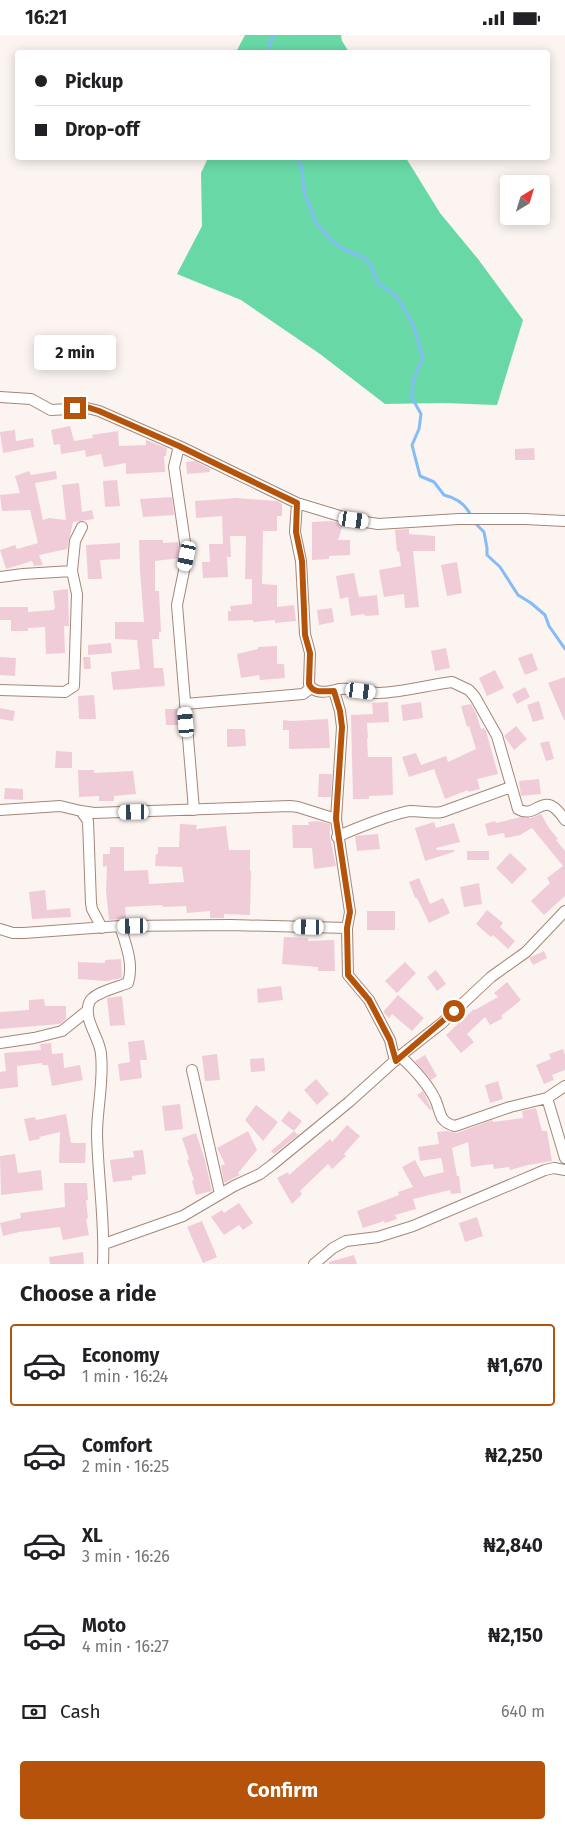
<!DOCTYPE html>
<html lang="en">
<head>
<meta charset="utf-8">
<style>
	body { margin:0; font-family:"Fira Sans",sans-serif; background:#f2f2f2; color:#202124; height:100vh; display:flex; flex-direction:column; font-size:19px; white-space:nowrap }
	* { box-sizing:border-box; margin:0 }
	p { font-size:16px; color:#757577 }
	.icon { flex:none; width:28px; height:28px; fill:none; stroke:currentColor; stroke-width:2; stroke-linecap:round; stroke-linejoin:round }
	.map { position:relative; height:1229px; overflow:hidden }
	.sheet { display:flex; flex-direction:column; background:#fff; flex:1 }
	.sheet>* { flex:none }
	.hud { position:absolute; left:15px; top:15px; width:535px; height:110px; border-radius:5px; box-shadow:0 2px 12px #0003; display:grid; align-content:center; height:110px; padding:0 20px; background:#fff }
	.needle { width:32px; rotate:38deg }
	.tools { position:absolute; left:500px; top:140px; display:grid; gap:10px }
	.tools a { display:grid; place-items:center; width:50px; height:50px; border-radius:5px; background:#fff; box-shadow:0 2px 12px #0003; font-size:25px }
	.end { position:absolute; width:22px; height:22px; margin:-11px; border:6px solid #b45309; background:#fff; box-shadow:0 0 0 2px #fff }
	.from { border-radius:50% }
	.bubble { position:absolute; height:35px; border-radius:5px; background:#fff; box-shadow:0 2px 12px #0003; font-size:16px; font-weight:700; line-height:35px; text-align:center }
	.car { position:absolute; width:15px; height:30px; margin:-15px -8px; border-radius:6px; box-shadow:0 0 4px 1px #0007; background:linear-gradient(#fff 24%,#345 0 40%,#fff 0 76%,#345 0 86%,#fff 0) }
	.hud b { display:flex; align-items:center; gap:18px; height:48px; font-size:19px }
	.hud b+b { border-top:1px solid #e0e0e0 }
	.hud i { width:12px; height:12px; background:#202124 }
	ul { padding:0; list-style:none }
	li { display:flex; align-items:center; gap:15px; height:82px; margin:0 10px 8px; padding:0 10px; border:2px solid transparent; border-radius:5px }
	li div { flex:1 }
	li b { display:block; font-size:19px }
	li em { font-style:normal; font-weight:700 }
	li.active { border-color:#b45309 }
	li>.icon { width:45px; height:45px; stroke-width:1.5 }
	h2 { padding:0 20px; font-size:22px; line-height:60px }
	.pay { display:flex; align-items:center; gap:12px; height:55px; padding:0 20px; font-size:19px }
	.pay p { margin-inline-start:auto }
	.button { display:flex; gap:10px; margin-top:auto; padding:10px 20px }
	.button a { flex:1; height:58px; border-radius:5px; background:#b45309; color:#fff; font-size:20px; font-weight:700; line-height:58px; text-align:center }
	.status { display:flex; justify-content:space-between; align-items:center; height:35px; padding:0 25px; background:#fff; direction:ltr }
	.status svg { height:14px; fill:currentColor }
	.map>svg:first-child { display:block }
	.forest { fill:#68d9a6 }
	.lines { fill:none; stroke-linecap:round; stroke-linejoin:round }
	.stream { stroke:#83bcf6; stroke-width:3 }
	.building { fill:#f0ccd9 }
	.street-casing { stroke:#a68678; stroke-width:12 }
	.street { stroke:#fff; stroke-width:10 }
	.route { stroke:#b45309; stroke-width:6 }
</style>
</head>
<body>
<div class="status"><b>16:21</b><svg viewBox="0 0 49 12"><path d="M0 12V9h3v3zM5 12V6h3v6zM10 12V3h3v9zM15 12V0h3v12zM26 1h20v11H26zM47 4h2v5h-2z"/></svg></div>
<div class="map">
<svg width="565" height="1229" viewBox="0 0 565 1229">
	<rect width="100%" height="100%" fill="#fbf4f1"/>
	<path class="forest" d="M245,0H341L342,6L349,17H236Z
		M208,123H406L440,178L478,224L523,285L497,370L443,368L385,369L320,319L241,265L177,239L202,191L201,138Z"/>
	<g class="lines">
		<path class="stream" d="M269,18V9L274,0
			M297,122L302,134L304,157L316,188L332,206L345,215L363,222L370,229L378,248L397,262L413,289L423,323L414,344L411,361L421,379L419,394L412,410L420,441L434,447L444,460C456,463 466,469 471,481
			M474,487L484,497L487,513V520L500,532L518,560L531,568L545,580L549,591L565,614"/>
	</g>
	<path class="building" d="M70,391L74,406L93,403L92,400L118,396L119,411L146,410V405L167,413L166,421H164L165,437L126,439V428L104,432L101,419L86,422L85,415L61,419L60,409L54,410L51,395Z
		M15,395L16,406L33,403L34,412L3,418L0,397Z
		M534,413L535,425H515V414Z
		M195,426L210,434V437L187,439L186,427Z
		M29,436L31,440L56,436L57,444L35,448L43,485L49,483L66,485L62,450L79,448L82,477L92,475L94,484L73,487L67,514L39,520L43,530L34,531L32,526L6,534L0,515L15,510L17,514L38,508L30,475L2,476L0,460L20,458L15,441Z
		M117,445L120,471L105,472L103,446Z
		M172,462L174,480L143,482L140,464Z
		M236,463L277,466L282,469V481H277V496H263L262,549L277,550V572L294,570L296,586L275,588V585L253,587V585L228,586V576H231L230,571L252,569V544H245L246,501H230L231,522H227L228,542L203,543L202,527H210L209,509H223L222,481L196,483L195,466Z
		M332,486L343,489L338,505H350V520L329,521V524L312,525V487Z
		M409,494V499L435,501V516H413L419,572L405,573L404,559L384,562L379,535L401,531L399,516L397,517L395,495Z
		M139,505H163V508L178,507L180,523L155,526V556H159L161,597H159V604H152L154,633H163L165,651L113,655L111,637L140,634L137,605L115,604V587H144L140,536Z
		M120,508V524L100,525L102,544H88L86,510Z
		M457,527L462,558L447,561L441,530Z
		M354,538L359,562L377,560L379,580L365,581L364,579L351,581L348,562L340,564L336,541Z
		M68,554L69,591H64L65,618L46,619L45,592L28,593V596H11V585H0V572H28V577L53,575L55,573L53,556Z
		M332,573L334,587L319,590L317,575Z
		M111,608L112,618L88,620V610Z
		M277,611V629H284L285,643L260,645L259,640L241,643L237,619L258,614V612Z
		M446,613L450,633L435,636L431,616Z
		M532,618L538,635L525,640L518,623Z
		M0,622L16,623L15,641L0,640Z
		M83,622H90L91,634H84Z
		M495,635L504,653L487,661L479,643Z
		M565,642V685H564L548,648Z
		M525,652L530,662L517,669L512,659Z
		M94,660L96,684H79L78,661Z
		M539,666L544,684L533,687L527,670Z
		M388,667L389,687L367,688L368,703H367L368,722H392L393,760L369,761V764H353L351,680L373,679L372,668Z
		M421,667L423,683L403,686L401,670Z
		M471,669L476,678L481,694L484,693L486,696L498,739L477,744L480,754L468,757V755L445,764L434,734L409,742L402,722L416,718L421,730L446,721L448,727L476,714L469,691L467,692L461,671Z
		M0,673L15,676L13,686L0,684Z
		M165,674H179L180,690H166Z
		M328,684L330,713L289,714V695H283V685L291,686Z
		M516,691L527,704L514,715L504,701Z
		M227,694H245L246,711L227,712Z
		M549,706L554,724L546,726L540,708Z
		M56,716L72,717V733H55Z
		M78,735H94V738L133,736L136,759L114,761V766H99V761L79,762Z
		M319,739H332L331,762H318Z
		M539,744L541,759L521,761L519,746Z
		M5,753L23,754V765L4,764Z
		M541,779L549,793L558,804L556,805L565,816V861L544,880L531,866L550,848L547,843L563,831L532,793L520,800L505,803L504,798L488,801L485,789L495,786L496,788L521,782L531,783Z
		M318,786L330,789V802L336,831L314,834L312,813H293L292,790H309L308,787Z
		M434,787L436,793L454,788L460,807L436,813L437,815H454V817L425,826L415,793Z
		M180,789L197,790L196,794L226,791L229,815H250V836H251L250,880L224,879V883H210V876L187,878L186,871L163,872L162,870L125,872L126,883L109,885L106,856L107,831L103,832V819H110V812H124V836L148,835L149,849L184,847L182,832L155,831L156,819H158V812H179Z
		M378,799L380,814L357,816L355,801Z
		M467,816H489V825H467Z
		M510,818L527,834L512,849L496,833Z
		M419,843L430,869L443,863L450,878L429,888L417,863H415L409,847Z
		M479,848L482,869L464,872L460,852Z
		M45,855L47,875L70,873L71,882L32,884L29,857Z
		M487,875L503,888L500,892L515,906L508,914L493,900L491,902L476,889Z
		M367,876H395V895H367Z
		M284,902L308,903V906L334,905L335,936H318V932L282,929Z
		M544,916L547,923L533,930L529,923Z
		M121,924L122,943L106,946L78,944V927L105,928V925Z
		M405,927L416,938L397,958L385,946Z
		M436,935L446,949L437,956L427,942Z
		M507,947L521,965L501,981L503,983L490,990L485,982L467,999L474,1007L461,1018L446,1000L474,974L475,975L498,962L494,958Z
		M281,951L283,965L258,968L257,954Z
		M398,960L424,983L412,996L392,979L389,983L383,977Z
		M122,961L125,990L110,991L107,963Z
		M44,964L45,971H66V984L60,989L0,994V977L29,975V965Z
		M144,1005L147,1025H140L142,1043L120,1046L118,1029L130,1027L128,1007Z
		M51,1008L52,1019L63,1018L64,1033L80,1030L83,1045L52,1051L48,1030H42V1028L17,1031L18,1052L0,1054V1037L6,1036L4,1018L41,1015L40,1009Z
		M563,1014L565,1020V1035L552,1040L554,1045L544,1049L536,1030L551,1024L549,1019Z
		M217,1019L220,1045L205,1046L202,1021Z
		M425,1020L437,1041L431,1045L415,1026Z
		M264,1023L265,1036L251,1037L250,1024Z
		M316,1044L329,1059L317,1070L304,1055Z
		M498,1046L503,1064L490,1068L485,1050Z
		M423,1056L430,1071L432,1074L430,1075L417,1060Z
		M180,1069L183,1094L165,1096L162,1071Z
		M256,1070L278,1087L263,1106L245,1085Z
		M536,1073L542,1096H547L552,1126L528,1130L510,1135L509,1132L494,1134L493,1129L471,1132L468,1107L452,1113L457,1141H459L461,1158L451,1159L450,1155L413,1164L416,1174L395,1180L397,1184L385,1188L384,1186L363,1193L357,1176L399,1160L398,1157L413,1152L402,1132L415,1125L424,1142L444,1137L441,1123L420,1126L418,1112L439,1109L437,1097L447,1096L457,1098L492,1085L493,1087L523,1083L522,1076Z
		M289,1076L302,1086L294,1096L281,1086Z
		M66,1079L71,1108H86L85,1128H59L60,1097L39,1102L40,1104L29,1106L24,1084L35,1082L36,1085Z
		M347,1090L360,1101L344,1119L346,1121L332,1134L328,1129L300,1156L302,1159L292,1169L277,1143L288,1137L289,1140L330,1104L332,1107Z
		M248,1096L257,1115L238,1138L240,1140L224,1148L221,1131L225,1129L217,1113Z
		M294,1096L298,1100L274,1119L271,1116Z
		M196,1098L205,1125L212,1156L196,1160L192,1146L194,1145L187,1125L189,1124L182,1103Z
		M143,1115L146,1139L132,1141V1145L113,1147L110,1125L134,1122L133,1116Z
		M15,1119L18,1138L41,1135L43,1155L1,1160L0,1121Z
		M64,1148H87L88,1165H86L88,1183L86,1184L89,1200L63,1205L60,1192L19,1197L3,1201L0,1188L21,1183L20,1178L65,1172Z
		M239,1168L253,1188L243,1195L239,1190L224,1200L211,1182L222,1175L224,1178Z
		M477,1182L483,1201L465,1207L459,1188Z
		M202,1186L217,1222L203,1228L187,1192Z
		M83,1217L84,1229H50L49,1222Z
		M354,1220L357,1229H329V1227Z"/>
	<g class="lines">
		<defs>
			<path id="street" d="M0,362L31,364L51,375L87,373L99,376L179,411L297,468L353,485L378,489L459,484H525L565,486
				M179,411L174,432L187,521L177,570L194,775
				M297,468L295,497L301,526L305,599L310,618L309,649C315,661 330,656 340,654C352,652 366,658 379,658C403,657 428,650 452,647L469,655L475,662L497,701L518,774C538,786 542,751 565,785
				M0,542L23,539L72,536
				M0,655L65,657L74,651L77,559L72,536L75,506L82,492
				M334,656L340,676L342,692L336,784L350,877L347,893L348,940L369,965L390,1005L395,1026
				M185,669L303,659L311,653
				M0,775L60,771L81,776L94,778L290,771L298,772L336,784
				M81,776L88,786L91,868L92,874L102,893
				M337,802C351,795 397,777 411,776C421,776 431,779 442,777L511,752
				M0,894L13,898H24L120,891L231,890L347,893
				M0,1008L34,1003L62,996L87,976
				M400,1021C413,1033 427,1047 435,1064C438,1070 439,1077 442,1083C445,1087 450,1090 455,1091L510,1072L547,1063
				M192,1035L220,1159
				M565,1051L547,1063L565,1123
				M104,1209L183,1181L234,1151L260,1139L272,1130L349,1067L400,1021L442,988L491,942L526,917L565,876
				M103,1229C105,1186 98,1143 97,1099C97,1073 104,1046 101,1019C100,1003 83,985 89,968C92,958 118,952 128,948C134,929 126,910 120,891
				M314,1229L333,1213L346,1206L378,1202L413,1191L545,1135L554,1133L565,1135"/>
		</defs>
		<use href="#street" class="street-casing"/>
		<use href="#street" class="street"/>
	</g>
	<g class="lines">
		<path class="route" d="M75,373L87,372L99,376L179,411L297,468L296,497L302,526L305,600L310,618L309,649C313,659 324,656 334,656L340,676L342,692L336,784L350,877L347,893L348,940L369,965L390,1005L396,1026L454,976"/>
	</g>
</svg>
<div class="tools">
<a><svg class="needle" viewBox="-14 -14 28 28"><path d="M0-13l5 13h-10z" fill="#e53935"/><path d="M0 13l5-13h-10z" fill="#757577"/></svg></a>
</div>
<i class="end from" style="left:454px;top:976px"></i>
<i class="end" style="left:75px;top:373px"></i>
<div class="bubble" style="left:34px;top:300px;width:82px">2 min</div>
<i class="car" style="left:354px;top:485px;rotate:98deg"></i>
<i class="car" style="left:187px;top:521px;rotate:192deg"></i>
<i class="car" style="left:361px;top:656px;rotate:97deg"></i>
<i class="car" style="left:186px;top:687px;rotate:355deg"></i>
<i class="car" style="left:134px;top:777px;rotate:269deg"></i>
<i class="car" style="left:133px;top:891px;rotate:269deg"></i>
<i class="car" style="left:309px;top:892px;rotate:271deg"></i>
<div class="hud">
<b><i class="from"></i>Pickup</b>
<b><i></i>Drop-off</b>
</div>
</div>
<section class="sheet">
<h2>Choose a ride</h2>
<ul>
<li class="active"><svg class="icon" aria-label="car" viewBox="0 0 24 24"><path d="M5 17H2v-5l4-1 3-4h7l3 4 3 1v5h-3M9 17h6M6 11h13"/><circle cx="7" cy="17" r="2"/><circle cx="17" cy="17" r="2"/></svg><div><b>Economy</b><p>1 min · 16:24</p></div><em>₦1,670</em></li>
<li><svg class="icon" aria-label="car" viewBox="0 0 24 24"><path d="M5 17H2v-5l4-1 3-4h7l3 4 3 1v5h-3M9 17h6M6 11h13"/><circle cx="7" cy="17" r="2"/><circle cx="17" cy="17" r="2"/></svg><div><b>Comfort</b><p>2 min · 16:25</p></div><em>₦2,250</em></li>
<li><svg class="icon" aria-label="car" viewBox="0 0 24 24"><path d="M5 17H2v-5l4-1 3-4h7l3 4 3 1v5h-3M9 17h6M6 11h13"/><circle cx="7" cy="17" r="2"/><circle cx="17" cy="17" r="2"/></svg><div><b>XL</b><p>3 min · 16:26</p></div><em>₦2,840</em></li>
<li><svg class="icon" aria-label="car" viewBox="0 0 24 24"><path d="M5 17H2v-5l4-1 3-4h7l3 4 3 1v5h-3M9 17h6M6 11h13"/><circle cx="7" cy="17" r="2"/><circle cx="17" cy="17" r="2"/></svg><div><b>Moto</b><p>4 min · 16:27</p></div><em>₦2,150</em></li>
</ul>
<div class="pay"><svg class="icon" aria-label="cash" viewBox="0 0 24 24"><path d="M3 7h18v10H3z"/><circle cx="12" cy="12" r="2"/></svg>Cash<p>640 m</p></div>
<div class="button"><a>Confirm</a></div>
</section>
</body>
</html>
